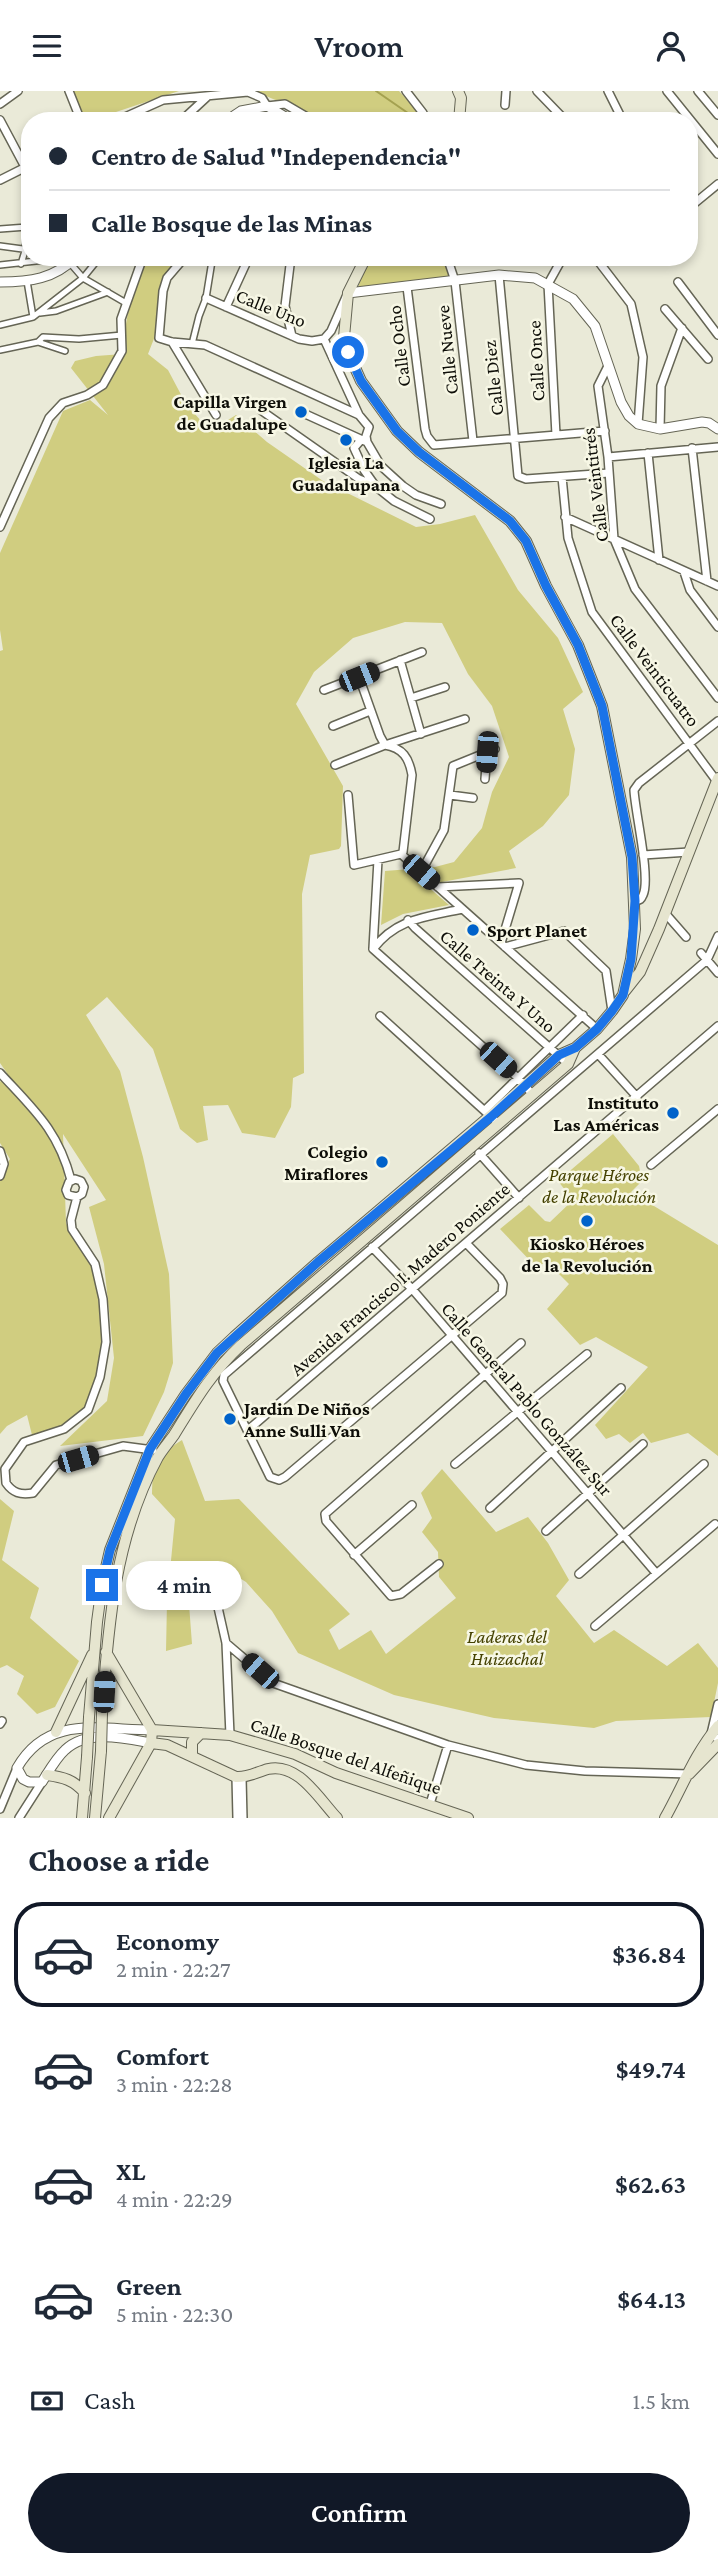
<!DOCTYPE html>
<html lang="en">
<head>
<meta charset="utf-8">
<style>
	body { margin:0; font-family:"Crimson Pro",serif; background:#f6f6f7; color:#1f2937; height:100vh; display:flex; flex-direction:column; font-size:26px; white-space:nowrap }
	* { box-sizing:border-box; margin:0 }
	p { font-size:23px; color:#747a83 }
	.icon { flex:none; width:38px; height:38px; fill:none; stroke:currentColor; stroke-width:2; stroke-linecap:round; stroke-linejoin:round }
	.map { position:relative; height:1727px; overflow:hidden }
	.details { display:flex; flex-direction:column; background:#fff; flex:1 }
	.details>* { flex:none }
	.guide { position:absolute; left:21px; top:21px; width:677px; height:154px; border-radius:28px; box-shadow:0 4px 10px #0003; display:grid; align-content:center; height:154px; padding:0 28px; background:#fff }
	.end { position:absolute; width:32px; height:32px; margin:-16px; border:9px solid #1a73e8; background:#fff; box-shadow:0 0 0 4px #fff }
	.from { border-radius:50% }
	.bubble { position:absolute; height:49px; border-radius:24px; background:#fff; box-shadow:0 4px 10px #0003; font-size:23px; font-weight:600; line-height:49px; text-align:center }
	.car { position:absolute; width:21px; height:42px; margin:-21px -10px; border-radius:9px; box-shadow:0 0 5px 2px #0007; background:linear-gradient(#222 24%,#8ab4d8 0 40%,#222 0 76%,#8ab4d8 0 86%,#222 0) }
	.guide b { display:flex; align-items:center; gap:24px; height:66px; font-size:26px }
	.guide b+b { border-top:2px solid #e0e1e3 }
	.guide i { width:18px; height:18px; background:#1f2937 }
	ul { padding:0; list-style:none }
	li { display:flex; align-items:center; gap:21px; height:105px; margin:0 14px 10px; padding:0 14px; border:4px solid transparent; border-radius:28px }
	li div { flex:1 }
	li b { display:block; font-size:26px }
	li em { font-style:normal; font-weight:600 }
	li.current { border-color:#111827 }
	li>.icon { width:63px; height:63px; stroke-width:1.5 }
	h2 { padding:0 28px; font-size:32px; line-height:84px }
	.pay { display:flex; align-items:center; gap:18px; height:77px; padding:0 28px; font-size:26px }
	.pay p { margin-inline-start:auto }
	.action { display:flex; gap:14px; margin-top:auto; padding:14px 28px }
	.action a { flex:1; height:80px; border-radius:42px; background:#111827; color:#fff; font-size:28px; font-weight:600; line-height:80px; text-align:center }
	header { display:flex; justify-content:space-between; align-items:center; height:91px; padding:0 28px; background:#fff; font-size:32px; font-weight:600 }
	.map>svg:first-child { display:block }
	.green { fill:#d0cd80 }
	.lines { fill:none; stroke-linecap:round; stroke-linejoin:round }
	.stream { stroke:#a4a150; stroke-width:2 }
	.pedestrian-casing { stroke:#656555; stroke-width:8 }
	.minor-casing { stroke:#656555; stroke-width:10 }
	.tertiary-casing { stroke:#656555; stroke-width:11 }
	.secondary-casing { stroke:#656555; stroke-width:12 }
	.pedestrian { stroke:#fff; stroke-width:5 }
	.minor { stroke:#fff; stroke-width:7 }
	.tertiary { stroke:#fff; stroke-width:9 }
	.secondary { stroke:#e6e5cf; stroke-width:10 }
	.secondary-bridge-casing { stroke:#656555; stroke-width:12; stroke-linecap:butt }
	.secondary-bridge { stroke:#e6e5cf; stroke-width:10 }
	.route { stroke:#1a73e8; stroke-width:9 }
	.poi-dot { fill:#0062ca; stroke:#f7f7e5; stroke-width:2.5 }
	.labels { text-anchor:middle; dominant-baseline:central; stroke-width:5; stroke-linejoin:round; paint-order:stroke }
	.street-label { font-size:19px; fill:#0e0e08; stroke:#f7f7e5 }
	.poi-label { font-size:19px; font-weight:bold; fill:#0e0e08; stroke:#f7f7e5; text-anchor:end }
	.park-label { font-size:19px; font-style:italic; fill:#444100; stroke:#f7f7e5 }
</style>
</head>
<body>
<header><svg class="icon" aria-label="menu" viewBox="0 0 24 24"><path d="M4 6h16M4 12h16M4 18h16"/></svg>Vroom<svg class="icon" aria-label="person" viewBox="0 0 24 24"><circle cx="12" cy="8" r="4"/><path d="M4 21q1-7 8-7t8 7"/></svg></header>
<div class="map">
<svg width="718" height="1727" viewBox="0 0 718 1727">
	<rect width="100%" height="100%" fill="#eaead8"/>
	<path class="green" d="M70,0H179L110,23L81,24Z
		M254,0H399L419,22V30H314L285,13Z
		M146,166H179L162,187L155,245L148,263L168,279L186,313L210,340L236,324L267,351L323,390L416,436L440,433L475,424L518,499L558,547L583,601L563,618L575,658L569,704L543,735L509,760L516,777L426,794L449,814L403,823L381,834L385,780L435,776L454,771L482,737L492,701L509,666L492,615L468,583L442,532L405,531L353,547L314,581L296,613L343,695L341,755L339,758L310,764L302,803L304,982L293,987L291,1016L275,1047L242,1042L228,1014L203,1015L208,1049L197,1052L180,1038L153,958L107,906L86,924L120,980L143,1066L169,1183L173,1272L164,1301L143,1345L60,1355L107,1310L114,1267L104,1173L89,1116L106,1109L63,1043L66,1132L73,1148L93,1174L101,1211L104,1251L97,1285L85,1317L62,1337L32,1344L27,1324L7,1335L0,1343V1085L10,1068L0,1052V991L7,982L0,972V560L3,559L0,539V462L63,320L90,309L108,324L71,277L75,270L96,265L123,263C124,229 133,198 146,166Z
		M374,166H444L452,189L356,201L364,181Z
		M613,1043L639,1075L642,1090L631,1101L718,1154V1365L688,1342L651,1352L643,1342L630,1352L619,1343L606,1348L595,1334L648,1276L596,1246L580,1254L547,1218L569,1193L546,1170L537,1177L500,1138L529,1114L545,1130L550,1131L573,1109L558,1090Z
		M182,1349L205,1410L239,1408L350,1523L329,1539L339,1559L371,1539L386,1563L456,1507L439,1486L438,1461L422,1441L432,1427L421,1402L442,1378L496,1441L528,1426L548,1452L569,1489L556,1505L594,1552L614,1539L667,1575L698,1552L718,1577V1592L711,1626L616,1630L594,1637L494,1627L394,1604L298,1562L272,1520L246,1491L212,1470L188,1500L192,1553L166,1560L167,1511L175,1428L152,1403C153,1371 155,1366 182,1349Z
		M0,1408L14,1420L2,1469L39,1497L30,1527L79,1570L55,1616L37,1623L17,1603L24,1585L7,1574L0,1577Z"/>
	<g class="lines">
		<path class="stream" d="M376,0L418,29"/>
		<defs>
			<path id="pedestrian" d="M0,138L27,136L25,160L21,173
				M0,155L30,159
				M70,172L83,187L126,212
				M0,174L54,168L63,178
				M27,190L33,226
				M40,222L56,220L108,201
				M0,234L33,226L83,187L100,166
				M38,251L65,260
				M192,253L199,225L206,207L212,170
				M0,259L38,251L43,246L79,248L122,244"/>
			<path id="minor" d="M69,0L81,30
				M406,0L423,22L422,30
				M537,0L566,30
				M608,0L623,30
				M667,0L718,63
				M698,0L718,24
				M0,13L18,0
				M505,14L506,0
				M0,29L25,76
				M116,30L163,9L248,1L262,7L267,15L285,13L314,30
				M181,30L208,5
				M0,89L30,74
				M690,116L718,93
				M27,136L30,135
				M185,166L167,187L163,200L159,247L172,251L205,254L359,324L369,336L366,345L367,351
				M291,166L285,215L292,245
				M447,166L455,190L473,350
				M595,166L631,213L643,266L638,333
				M499,184L518,385L526,388L609,382
				M678,191L718,244
				M407,196L425,338L427,345L434,354L605,340
				M346,206L331,240L324,248L359,324
				M206,207L299,248L312,250L324,248
				M226,216L249,166
				M665,218L708,268
				M172,251L216,324
				M608,275L598,295L608,366L614,448L635,498L718,607
				M262,320L359,388L374,394L394,410L430,428
				M303,322L367,351L381,375L403,395L416,404L441,413
				M660,338L661,295L682,237
				M556,344L548,193L563,166
				M361,349L354,357L364,379L374,393
				M692,357L707,490
				M648,362L659,469
				M608,366L718,356
				M562,386L568,447L592,521L718,692
				M565,426L718,495
				M0,436L49,327L63,312L87,304L103,294L122,260L121,228L143,166
				M684,481L690,499L718,536
				M400,569L421,643
				M359,586L380,645L385,654C403,657 409,667 412,684L403,761L401,763
				M324,599L422,561
				M411,607L445,596
				M333,635L370,620
				M335,674L385,654L465,628
				M485,688L487,661
				M348,704L354,774L401,763
				M450,704L473,707
				M401,763L597,938
				M643,764L689,761
				M421,781L444,739L453,675L495,658
				M438,796L519,792L501,852
				M635,810C640,809 641,809 643,804C651,787 635,721 634,699L639,692L718,630
				M665,822L686,846
				M408,829L415,837L568,973
				M505,856L564,840L606,880L612,920
				M373,857L378,769
				M373,858L518,987L533,1004
				M373,858C397,827 426,826 462,818
				M701,862L718,882
				M380,925L499,1033
				M598,963L637,1006
				M0,982C34,1019 58,1039 71,1089
				M485,1019L583,924
				M0,1060L4,1073L0,1085
				M479,1062L519,1107
				M651,1074L718,1018
				M77,1106L68,1104L66,1099L69,1091L75,1088L81,1090L84,1096L82,1103L77,1106L71,1129L72,1138L95,1173L103,1208L106,1251L100,1286L88,1319L64,1338L24,1351L5,1378L6,1392C13,1402 20,1404 33,1402L56,1374L123,1355L153,1359
				M466,1152L500,1187L503,1193L502,1202L285,1386L279,1389L270,1386L223,1290L224,1284L707,869L718,845
				M372,1156L413,1199L656,1482
				M248,1339L718,935
				M455,1373L587,1263
				M490,1417L621,1297
				M546,1440L643,1353
				M354,1464L412,1414
				M439,1473L401,1503L391,1505L326,1430L325,1423L521,1252
				M579,1483L704,1373
				M217,1512L226,1552L230,1644
				M595,1535L715,1433
				M226,1552L273,1592L448,1654L526,1674L585,1680L689,1683
				M718,1613L711,1643L718,1648
				M0,1633L2,1630
				M236,1686L237,1727
				M242,1687L243,1727
				M430,1713L448,1654
				M0,1718L17,1677
				M19,1727L42,1691"/>
			<path id="tertiary" d="M226,30L241,20L267,15L292,30
				M0,191C30,191 54,188 76,166
				M348,202L499,184L535,187L573,208L595,235L621,311L629,325L638,333L660,338L702,331L709,332L718,338
				M151,1652C124,1647 87,1638 65,1659C56,1667 49,1680 42,1691H29L23,1688L17,1677C48,1623 100,1639 152,1639"/>
			<path id="secondary" d="M458,0L461,7L459,30
				M625,900L640,881L659,838L718,687
				M106,1561L152,1639L151,1652L109,1727
				M102,1622C108,1534 115,1445 158,1366C163,1358 169,1351 174,1344C195,1310 211,1282 241,1254L568,973L575,957
				M89,1626L97,1531L102,1494L110,1459L150,1358L186,1303L217,1262L234,1246L318,1171L490,1025L559,964L575,957L597,938L612,920L623,904L631,868L635,838L632,766L602,615L578,554L546,495L526,450L510,430L419,361L397,340L361,290L348,261L344,246L348,202L366,166
				M152,1639L230,1644L295,1663L336,1682L468,1727
				M56,1641L92,1564
				M151,1652L167,1654L236,1686C247,1687 257,1681 268,1678C298,1671 319,1708 337,1727
				M192,1665V1651L201,1642
				M689,1683L718,1653
				M47,1684C63,1686 74,1689 85,1702
				M82,1727L87,1666
				M95,1727L101,1660
				M665,1727C683,1695 694,1664 718,1635"/>
		</defs>
		<use href="#pedestrian" class="pedestrian-casing"/>
		<use href="#minor" class="minor-casing"/>
		<use href="#tertiary" class="tertiary-casing"/>
		<use href="#secondary" class="secondary-casing"/>
		<use href="#pedestrian" class="pedestrian"/>
		<use href="#minor" class="minor"/>
		<use href="#tertiary" class="tertiary"/>
		<use href="#secondary" class="secondary"/>
		<defs>
			<path id="secondary-bridge" d="M101,1660L102,1622
				M87,1666L89,1626"/>
		</defs>
		<use href="#secondary-bridge" class="secondary-bridge-casing"/>
		<use href="#secondary-bridge" class="secondary-bridge"/>
	</g>
	<g class="lines">
		<path class="route" d="M102,1494L110,1459L150,1358L186,1303L217,1262L318,1171L491,1026L559,964L575,957L597,938L612,920L623,904L631,868L635,810L632,766L602,615L578,554L546,495L526,450L510,430L419,361L397,340L361,290L348,261"/>
	</g>
	<g class="poi-dot">
		<circle cx="301" cy="321" r="7"/>
		<circle cx="346" cy="349" r="7"/>
		<circle cx="473" cy="839" r="7"/>
		<circle cx="673" cy="1022" r="7"/>
		<circle cx="382" cy="1071" r="7"/>
		<circle cx="587" cy="1130" r="7"/>
		<circle cx="230" cy="1328" r="7"/>
	</g>
	<g class="labels">
		<g class="street-label">
			<text transform="translate(271 217) rotate(22)">Calle Uno</text>
			<text transform="translate(399 255) rotate(-97)">Calle Ocho</text>
			<text transform="translate(447 259) rotate(-96)">Calle Nueve</text>
			<text transform="translate(536 270) rotate(-93)">Calle Once</text>
			<text transform="translate(493 287) rotate(-96)">Calle Diez</text>
			<text transform="translate(595 394) rotate(-97)">Calle Veintitrés</text>
			<text transform="translate(655 579) rotate(53)">Calle Veinticuatro</text>
			<text transform="translate(498 890) rotate(41)">Calle Treinta Y Uno</text>
			<text transform="translate(400 1188) rotate(-41)">Avenida Francisco I. Madero Poniente</text>
			<text transform="translate(527 1308) rotate(49)">Calle General Pablo González Sur</text>
			<text transform="translate(346 1665) rotate(19)">Calle Bosque del Alfeñique</text>
		</g>
		<g class="poi-label">
			<text x="287" y="310">Capilla Virgen<tspan x="287" dy="22">de Guadalupe</tspan></text>
			<text x="346" y="371" text-anchor="middle">Iglesia La<tspan x="346" dy="22">Guadalupana</tspan></text>
			<text x="487" y="839" text-anchor="start">Sport Planet</text>
			<text x="659" y="1011">Instituto<tspan x="659" dy="22">Las Américas</tspan></text>
			<text x="368" y="1060">Colegio<tspan x="368" dy="22">Miraflores</tspan></text>
			<text x="587" y="1152" text-anchor="middle">Kiosko Héroes<tspan x="587" dy="22">de la Revolución</tspan></text>
			<text x="244" y="1317" text-anchor="start">Jardin De Niños<tspan x="244" dy="22">Anne Sulli Van</tspan></text>
		</g>
		<g class="park-label">
			<text x="599" y="1083">Parque Héroes<tspan x="599" dy="22">de la Revolución</tspan></text>
			<text x="507" y="1545">Laderas del<tspan x="507" dy="22">Huizachal</tspan></text>
		</g>
	</g>
</svg>
<i class="end from" style="left:348px;top:261px"></i>
<i class="end" style="left:102px;top:1494px"></i>
<div class="bubble" style="left:126px;top:1470px;width:116px">4 min</div>
<i class="car" style="left:359px;top:586px;rotate:68deg"></i>
<i class="car" style="left:487px;top:661px;rotate:184deg"></i>
<i class="car" style="left:421px;top:781px;rotate:131deg"></i>
<i class="car" style="left:498px;top:969px;rotate:132deg"></i>
<i class="car" style="left:78px;top:1368px;rotate:74deg"></i>
<i class="car" style="left:260px;top:1580px;rotate:311deg"></i>
<i class="car" style="left:104px;top:1601px;rotate:3deg"></i>
<div class="guide">
<b><i class="from"></i>Centro de Salud &quot;Independencia&quot;</b>
<b><i></i>Calle Bosque de las Minas</b>
</div>
</div>
<section class="details">
<h2>Choose a ride</h2>
<ul>
<li class="current"><svg class="icon" aria-label="car" viewBox="0 0 24 24"><path d="M5 17H2v-5l4-1 3-4h7l3 4 3 1v5h-3M9 17h6M6 11h13"/><circle cx="7" cy="17" r="2"/><circle cx="17" cy="17" r="2"/></svg><div><b>Economy</b><p>2 min · 22:27</p></div><em>$36.84</em></li>
<li><svg class="icon" aria-label="car" viewBox="0 0 24 24"><path d="M5 17H2v-5l4-1 3-4h7l3 4 3 1v5h-3M9 17h6M6 11h13"/><circle cx="7" cy="17" r="2"/><circle cx="17" cy="17" r="2"/></svg><div><b>Comfort</b><p>3 min · 22:28</p></div><em>$49.74</em></li>
<li><svg class="icon" aria-label="car" viewBox="0 0 24 24"><path d="M5 17H2v-5l4-1 3-4h7l3 4 3 1v5h-3M9 17h6M6 11h13"/><circle cx="7" cy="17" r="2"/><circle cx="17" cy="17" r="2"/></svg><div><b>XL</b><p>4 min · 22:29</p></div><em>$62.63</em></li>
<li><svg class="icon" aria-label="car" viewBox="0 0 24 24"><path d="M5 17H2v-5l4-1 3-4h7l3 4 3 1v5h-3M9 17h6M6 11h13"/><circle cx="7" cy="17" r="2"/><circle cx="17" cy="17" r="2"/></svg><div><b>Green</b><p>5 min · 22:30</p></div><em>$64.13</em></li>
</ul>
<div class="pay"><svg class="icon" aria-label="cash" viewBox="0 0 24 24"><path d="M3 7h18v10H3z"/><circle cx="12" cy="12" r="2"/></svg>Cash<p>1.5 km</p></div>
<div class="action"><a>Confirm</a></div>
</section>
</body>
</html>
